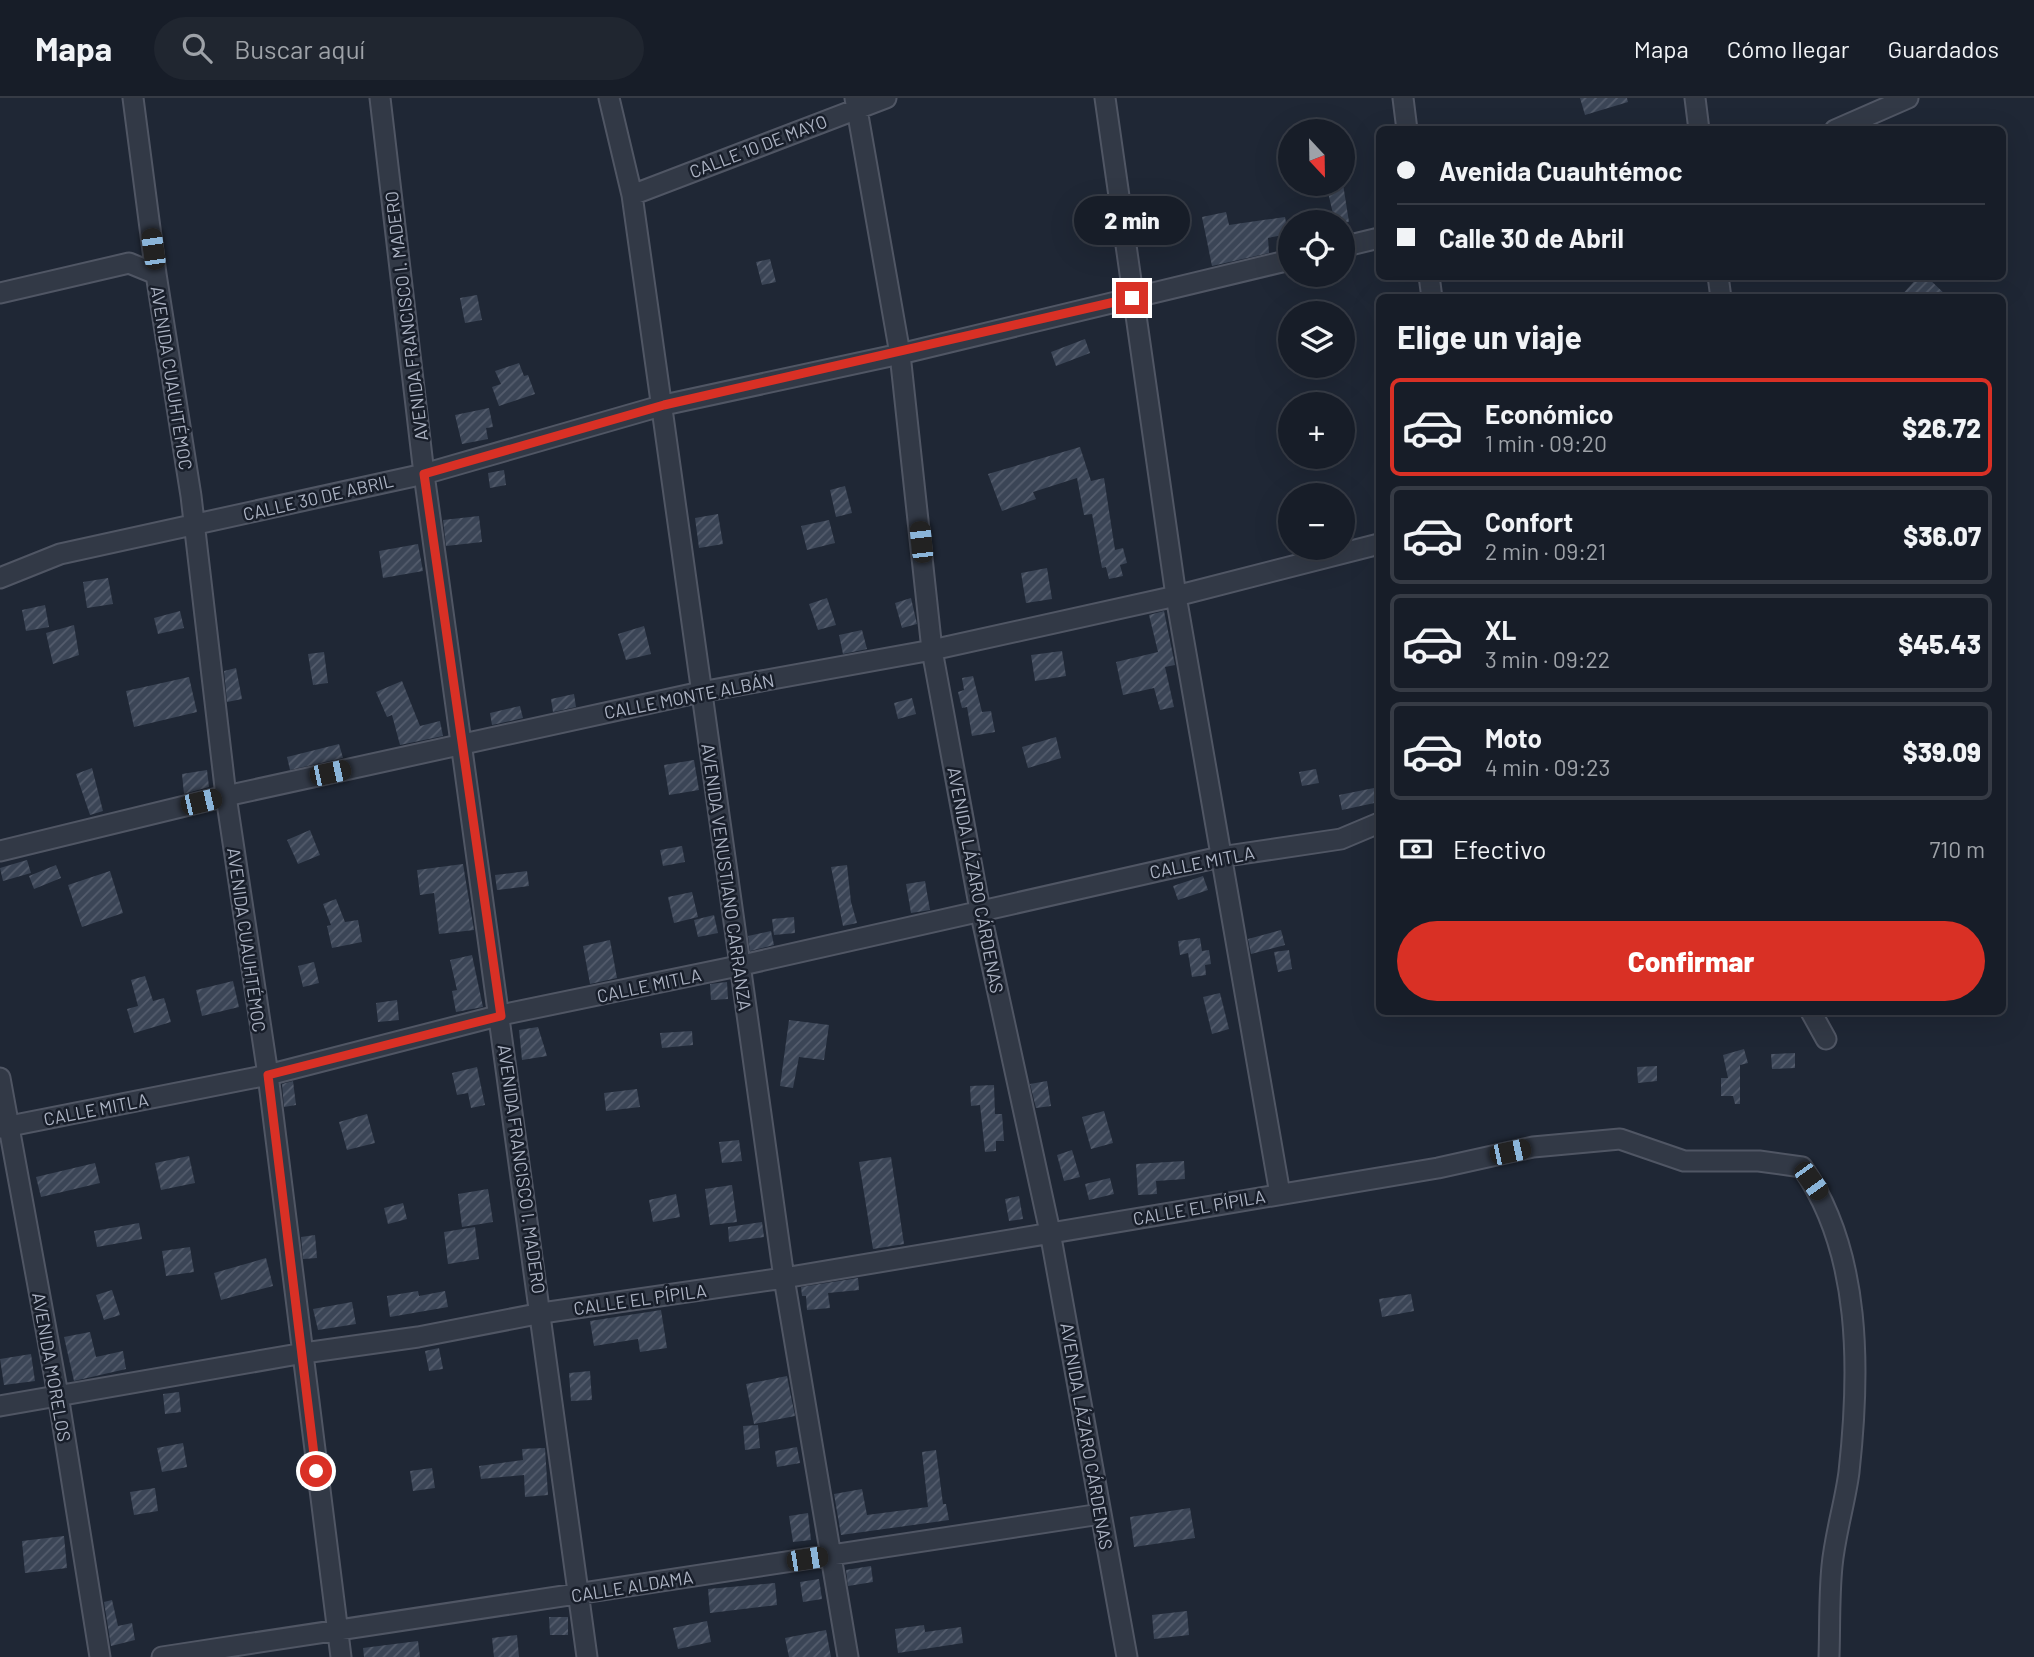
<!DOCTYPE html>
<html lang="es">
<head>
<meta charset="utf-8">
<style>
	body { margin:0; font-family:Barlow,sans-serif; background:#202630; color:#f1f3f6; height:100vh; display:flex; flex-direction:column; font-size:26px; white-space:nowrap }
	* { box-sizing:border-box; margin:0 }
	p { font-size:23px; color:#9ea2a8 }
	.icon { flex:none; width:38px; height:38px; fill:none; stroke:currentColor; stroke-width:2; stroke-linecap:round; stroke-linejoin:round }
	.map { position:relative; flex:1; overflow:hidden }
	.panel { position:absolute; left:1376px; top:196px; width:630px; height:721px; display:flex; flex-direction:column; background:#171d28; border-radius:10px; box-shadow:0 7px 28px #0002,0 0 0 2px #363b45 }
	.panel>* { flex:none }
	.banner { position:absolute; left:1376px; top:28px; width:630px; height:154px; border-radius:10px; box-shadow:0 7px 28px #0002,0 0 0 2px #363b45; display:grid; align-content:center; height:154px; padding:0 21px; background:#171d28 }
	.needle { width:46px; rotate:158deg }
	.fabs { position:absolute; left:1278px; top:21px; display:grid; gap:14px }
	.fabs a { display:grid; place-items:center; width:77px; height:77px; border-radius:50%; background:#171d28; box-shadow:0 7px 28px #0002,0 0 0 2px #363b45; font-size:35px }
	.end { position:absolute; width:32px; height:32px; margin:-16px; border:9px solid #d93025; background:#fff; box-shadow:0 0 0 4px #fff }
	.from { border-radius:50% }
	.bubble { position:absolute; height:49px; border-radius:24px; background:#171d28; box-shadow:0 7px 28px #0002,0 0 0 2px #363b45; font-size:23px; font-weight:800; line-height:49px; text-align:center }
	.car { position:absolute; width:21px; height:42px; margin:-21px -10px; border-radius:9px; box-shadow:0 0 5px 2px #0007; background:linear-gradient(#222 24%,#8ab4d8 0 40%,#222 0 76%,#8ab4d8 0 86%,#222 0) }
	.banner b { display:flex; align-items:center; gap:24px; height:66px; font-size:26px }
	.banner b+b { border-top:2px solid #363b45 }
	.banner i { width:18px; height:18px; background:#f1f3f6 }
	ul { padding:0; list-style:none }
	li { display:flex; align-items:center; gap:21px; height:98px; margin:0 14px 10px; padding:0 7px; border:4px solid #363b45; border-radius:10px }
	li div { flex:1 }
	li b { display:block; font-size:26px }
	li em { font-style:normal; font-weight:800 }
	li.selected { border-color:#d93025 }
	li>.icon { width:63px; height:63px; stroke-width:1.5 }
	h2 { padding:0 21px; font-size:32px; line-height:84px }
	.pay { display:flex; align-items:center; gap:18px; height:77px; padding:0 21px; font-size:26px }
	.pay p { margin-inline-start:auto }
	.action { display:flex; gap:14px; margin-top:auto; padding:14px 21px }
	.action a { flex:1; height:80px; border-radius:42px; background:#d93025; color:#fff; font-size:28px; font-weight:800; line-height:80px; text-align:center }
	header { display:flex; align-items:center; gap:42px; box-sizing:border-box; height:98px; padding:0 35px; background:#171d28; border-bottom:2px solid #363b45 }
	header strong { font-size:33px }
	nav { display:flex; gap:38px; margin-inline-start:auto; font-size:24px }
	.search { width:490px; height:63px; background:#202630; display:flex; align-items:center; gap:18px; box-sizing:border-box; padding:0 24px; border-radius:38px; color:#9ea2a8; font-size:26px }
	.map>svg:first-child { display:block }
	.building { fill:url(#building-hatch) }
	.lines { fill:none; stroke-linecap:round; stroke-linejoin:round }
	.minor-casing { stroke:#505664; stroke-width:23 }
	.minor { stroke:#323946; stroke-width:19 }
	.route { stroke:#d93025; stroke-width:9 }
	.labels { text-anchor:middle; dominant-baseline:central; stroke-width:5; stroke-linejoin:round; paint-order:stroke }
	.street-label { font-size:18px; fill:#acb3c3; stroke:#181e2a }
</style>
</head>
<body>
<header>
<strong>Mapa</strong>
<div class="search"><svg class="icon" aria-label="search" viewBox="0 0 24 24"><circle cx="10" cy="10" r="6"/><path d="M15 15l6 6"/></svg>Buscar aquí</div>
<nav><a>Mapa</a><a>Cómo llegar</a><a>Guardados</a></nav>
</header>
<div class="map">
<svg width="2034" height="1559" viewBox="0 0 2034 1559">
	<defs>
		<pattern id="building-hatch" width="6" height="6" patternUnits="userSpaceOnUse" patternTransform="scale(1.75)"><rect width="6" height="6" fill="#3b4556"/><path d="M-1 1l2-2M0 6l6-6M5 7l2-2" fill="none" stroke="#555d6d"/></pattern>
	</defs>
	<rect width="100%" height="100%" fill="#1f2735"/>
	<path class="building" d="M1580,0H1627L1628,4L1585,17Z
		M1326,86H1343L1349,124H1335Z
		M1226,114L1229,127L1285,119L1288,136L1268,140L1269,155L1212,168L1202,119Z
		M770,161L776,184L762,187L756,164Z
		M1919,178H1926L1949,200H1899Z
		M477,197L482,222L465,225L460,200Z
		M1085,241L1090,255L1056,268L1051,254Z
		M519,265L524,278L528,277L535,296L499,308L492,289L501,286L495,273Z
		M489,310L493,329L486,330L488,341L462,346L455,317Z
		M1080,349L1091,383L1104,380L1115,452L1123,450L1127,465L1120,467L1123,478L1109,481L1106,469L1102,470L1092,416L1084,417L1077,380L1033,394L1036,401L1002,413L988,376Z
		M504,372L506,387L490,390L488,375Z
		M845,388L852,415L836,419L830,392Z
		M718,416L723,446L699,450L695,420Z
		M479,418L482,444L446,448L443,422Z
		M829,422L835,445L807,452L801,428Z
		M418,446L423,473L383,480L379,453Z
		M1047,470L1052,501L1026,505L1021,475Z
		M108,480L113,506L87,510L83,484Z
		M827,500L836,527L818,532L809,506Z
		M911,500L917,526L902,530L895,505Z
		M45,507L49,529L26,533L22,512Z
		M180,513L184,530L158,536L154,520Z
		M1164,513L1175,567L1165,569L1174,609L1160,612L1154,590L1123,597L1116,564L1158,554L1149,517Z
		M74,527L79,557L53,566L46,535Z
		M644,528L651,556L626,562L618,536Z
		M862,532L867,551L843,556L839,537Z
		M1062,553L1066,578L1035,583L1031,557Z
		M324,554L328,585L313,587L308,556Z
		M236,570L242,601L227,604L224,573Z
		M973,578L982,614L991,613L995,634L972,638L967,609L962,610L958,594L964,592L962,580Z
		M189,579L197,614L134,629L126,593Z
		M402,583L420,628L440,623L443,638L400,647L392,617L387,619L376,594Z
		M574,596L576,609L553,614L551,601Z
		M912,600L916,616L898,621L894,605Z
		M520,608L523,620L492,627L490,615Z
		M1056,639L1061,660L1028,670L1022,649Z
		M339,646L343,660L290,672L287,659Z
		M694,662L699,692L669,697L664,667Z
		M92,670L103,713L90,717L76,676Z
		M1316,671L1319,685L1302,688L1299,674Z
		M207,672L209,689L184,696L182,676Z
		M1379,689V704L1342,712L1339,697Z
		M310,732L320,757L298,766L287,742Z
		M682,748L685,764L663,768L660,752Z
		M27,762L31,775L3,783L0,770Z
		M463,766L474,832L439,836L434,795L420,797L417,772Z
		M56,767L61,780L34,791L29,778Z
		M847,767L851,804L857,825L843,828L831,769Z
		M110,773L123,815L82,829L68,787Z
		M527,773L529,788L497,792L495,777Z
		M1203,778L1208,792L1178,802L1173,788Z
		M925,783L930,812L911,815L906,786Z
		M692,794L698,819L674,825L668,799Z
		M336,801L345,824L358,822L362,844L332,850L327,828L331,827L323,806Z
		M714,817L718,835L698,839L694,822Z
		M794,819L795,835L774,837L772,821Z
		M1281,832L1285,847L1251,856L1248,841Z
		M771,833L774,847L750,853L748,838Z
		M1200,840L1202,853L1209,852L1211,866L1205,867L1206,877L1192,879L1188,855L1180,857L1178,843Z
		M610,842L617,880L590,886L583,848Z
		M1289,852L1292,871L1278,874L1274,854Z
		M472,857L483,909L456,914L452,893L457,892L450,862Z
		M314,864L319,885L303,889L298,868Z
		M145,878L153,903L164,900L171,924L134,935L127,911L138,908L131,882Z
		M233,883L239,909L202,918L196,892Z
		M727,884L728,901L711,902L710,886Z
		M1220,895L1229,931L1212,936L1203,899Z
		M397,902L399,922L378,924L376,905Z
		M789,922L829,927L824,962L799,959L793,990L780,988Z
		M538,929L547,958L522,962L519,932Z
		M692,933L693,947L662,950L660,935Z
		M1744,951L1748,965L1740,967V1006H1735L1733,998H1721V980H1728L1723,957Z
		M1795,955V970L1772,971L1771,956Z
		M1657,968V983L1638,985L1637,969Z
		M477,969L485,1007L471,1010L468,995L457,997L452,975Z
		M293,983L296,1007L284,1009L282,986Z
		M1047,983L1051,1008L1036,1010L1030,986Z
		M994,987L995,1016H1002L1004,1043H996V1053L985,1054L980,1007L971,1008L970,988Z
		M637,991L640,1009L606,1013L604,995Z
		M1104,1013L1113,1045L1091,1051L1082,1019Z
		M367,1016L375,1045L347,1052L339,1024Z
		M739,1042L742,1063L722,1065L719,1044Z
		M1072,1052L1080,1079L1064,1083L1057,1057Z
		M189,1058L195,1085L161,1092L155,1065Z
		M891,1059L904,1146L873,1151L859,1064Z
		M1184,1063L1185,1081L1156,1083L1157,1096L1138,1097L1136,1066Z
		M95,1065L100,1085L41,1099L36,1079Z
		M1110,1080L1114,1096L1089,1102L1085,1086Z
		M732,1087L737,1124L710,1127L705,1091Z
		M488,1091L493,1124L462,1129L458,1096Z
		M676,1096L680,1119L653,1124L649,1102Z
		M1019,1098L1023,1121L1009,1123L1005,1101Z
		M403,1105L407,1121L388,1126L384,1110Z
		M762,1124L764,1139L729,1144L728,1129Z
		M139,1125L142,1141L97,1149L94,1133Z
		M475,1129L479,1161L448,1166L444,1134Z
		M315,1137L317,1160L303,1161L301,1139Z
		M190,1149L194,1174L166,1178L162,1153Z
		M266,1160L273,1188L221,1202L214,1175Z
		M858,1180L859,1192L828,1195L830,1210L807,1212L806,1198H802L801,1189Z
		M112,1192L120,1217L104,1222L96,1197Z
		M418,1193L419,1198L445,1193L448,1209L390,1219L387,1198Z
		M1411,1196L1414,1213L1382,1219L1379,1201Z
		M352,1204L356,1226L318,1232L313,1211Z
		M661,1212L667,1250L640,1254L638,1241L594,1248L590,1223Z
		M90,1234L96,1259L123,1253L126,1271L74,1283L64,1239Z
		M439,1250L443,1271L429,1273L425,1253Z
		M31,1256L35,1283L4,1287L0,1261Z
		M590,1273L592,1302L571,1303L569,1275Z
		M787,1278L795,1318L754,1326L746,1286Z
		M179,1294L181,1314L165,1316L163,1296Z
		M758,1327L760,1350L745,1352L743,1328Z
		M183,1345L187,1369L162,1374L157,1350Z
		M797,1349L800,1365L777,1369L775,1353Z
		M545,1350L548,1397L525,1399L524,1377L481,1381L479,1368L523,1362L522,1351Z
		M936,1352L943,1406H946L949,1422L841,1437L834,1396L862,1391L867,1417L928,1409L922,1354Z
		M432,1370L435,1390L413,1393L410,1373Z
		M155,1390L158,1413L134,1417L130,1394Z
		M1190,1410L1195,1440L1134,1449L1130,1419Z
		M808,1415L811,1442L793,1444L789,1418Z
		M64,1438L67,1470L25,1475L22,1443Z
		M871,1468L873,1484L848,1488L846,1472Z
		M819,1481L822,1501L803,1504L800,1484Z
		M775,1485L777,1507L710,1515L708,1491Z
		M112,1502L118,1528L132,1525L135,1542L111,1548L104,1504Z
		M1187,1513L1189,1537L1154,1541L1152,1517Z
		M549,1519H568V1537H550Z
		M707,1523L711,1544L678,1551L673,1530Z
		M924,1527L925,1534L961,1529L963,1545L898,1555L895,1531Z
		M826,1532L831,1559H789L785,1540Z
		M517,1537L519,1559H494L492,1540Z
		M418,1543L420,1559H364L363,1550Z"/>
	<g class="lines">
		<defs>
			<path id="minor" d="M133,0L156,176L191,398L226,698L268,977L341,1559
				M380,0L424,376L587,1559
				M609,0L632,97L784,1180L848,1559
				M855,0L900,256L932,552L980,812L1050,1134L1127,1559
				M1105,0L1176,498L1280,1096
				M1403,0L1407,32
				M1695,0L1699,32
				M1835,32L1908,0
				M632,97L886,0
				M1342,149L1379,140
				M1429,178L1432,200
				M1718,178L1721,200
				M0,195L129,165L156,176
				M0,480L60,456L424,376L664,307L900,256L1290,162
				M0,753L226,698L701,594L932,552L1176,498L1379,446
				M1811,914L1826,941
				M0,980L58,1297L100,1559
				M0,1030L268,977L501,917L738,868L1220,759L1341,741L1379,725
				M0,1308L304,1255L418,1239L542,1215L784,1180L1438,1070L1533,1049L1620,1041L1684,1063H1759L1802,1069C1862,1154 1860,1274 1849,1374C1845,1405 1835,1436 1832,1468C1829,1498 1830,1529 1829,1559
				M162,1559L1101,1416"/>
		</defs>
		<use href="#minor" class="minor-casing"/>
		<use href="#minor" class="minor"/>
	</g>
	<g class="lines">
		<path class="route" d="M316,1373L268,977L501,918L424,376L664,307L1132,200"/>
	</g>
	<g class="labels">
		<g class="street-label">
			<text transform="translate(758 48) rotate(-21)">CALLE 10 DE MAYO</text>
			<text transform="translate(406 218) rotate(-97)">AVENIDA FRANCISCO I. MADERO</text>
			<text transform="translate(172 280) rotate(81)">AVENIDA CUAUHTÉMOC</text>
			<text transform="translate(318 399) rotate(-13)">CALLE 30 DE ABRIL</text>
			<text transform="translate(689 598) rotate(-11)">CALLE MONTE ALBÁN</text>
			<text transform="translate(1202 764) rotate(-11)">CALLE MITLA</text>
			<text transform="translate(727 779) rotate(82)">AVENIDA VENUSTIANO CARRANZA</text>
			<text transform="translate(976 782) rotate(79)">AVENIDA LÁZARO CÁRDENAS</text>
			<text transform="translate(247 842) rotate(82)">AVENIDA CUAUHTÉMOC</text>
			<text transform="translate(649 887) rotate(-12)">CALLE MITLA</text>
			<text transform="translate(96 1011) rotate(-11)">CALLE MITLA</text>
			<text transform="translate(522 1071) rotate(82)">AVENIDA FRANCISCO I. MADERO</text>
			<text transform="translate(1199 1109) rotate(-10)">CALLE EL PÍPILA</text>
			<text transform="translate(640 1201) rotate(-8)">CALLE EL PÍPILA</text>
			<text transform="translate(52 1269) rotate(80)">AVENIDA MORELOS</text>
			<text transform="translate(1087 1338) rotate(80)">AVENIDA LÁZARO CÁRDENAS</text>
			<text transform="translate(632 1488) rotate(-9)">CALLE ALDAMA</text>
		</g>
	</g>
</svg>
<div class="fabs">
<a><svg class="needle" viewBox="-14 -14 28 28"><path d="M0-13l5 13h-10z" fill="#e53935"/><path d="M0 13l5-13h-10z" fill="#9ea2a8"/></svg></a>
<a><svg class="icon" aria-label="locate" viewBox="0 0 24 24"><circle cx="12" cy="12" r="6"/><path d="M12 2v4M12 18v4M2 12h4M18 12h4"/></svg></a>
<a><svg class="icon" aria-label="layers" viewBox="0 0 24 24"><path d="M12 4l9 5-9 5-9-5zM3 14l9 5 9-5"/></svg></a>
<a>+</a>
<a>−</a>
</div>
<i class="end from" style="left:316px;top:1373px"></i>
<i class="end" style="left:1132px;top:200px"></i>
<div class="bubble" style="left:1074px;top:98px;width:116px">2 min</div>
<i class="car" style="left:153px;top:151px;rotate:352deg"></i>
<i class="car" style="left:921px;top:444px;rotate:354deg"></i>
<i class="car" style="left:330px;top:675px;rotate:78deg"></i>
<i class="car" style="left:201px;top:704px;rotate:77deg"></i>
<i class="car" style="left:1510px;top:1054px;rotate:78deg"></i>
<i class="car" style="left:1811px;top:1083px;rotate:144deg"></i>
<i class="car" style="left:807px;top:1461px;rotate:81deg"></i>
<div class="banner">
<b><i class="from"></i>Avenida Cuauhtémoc</b>
<b><i></i>Calle 30 de Abril</b>
</div>
<section class="panel">
<h2>Elige un viaje</h2>
<ul>
<li class="selected"><svg class="icon" aria-label="car" viewBox="0 0 24 24"><path d="M5 17H2v-5l4-1 3-4h7l3 4 3 1v5h-3M9 17h6M6 11h13"/><circle cx="7" cy="17" r="2"/><circle cx="17" cy="17" r="2"/></svg><div><b>Económico</b><p>1 min · 09:20</p></div><em>$26.72</em></li>
<li><svg class="icon" aria-label="car" viewBox="0 0 24 24"><path d="M5 17H2v-5l4-1 3-4h7l3 4 3 1v5h-3M9 17h6M6 11h13"/><circle cx="7" cy="17" r="2"/><circle cx="17" cy="17" r="2"/></svg><div><b>Confort</b><p>2 min · 09:21</p></div><em>$36.07</em></li>
<li><svg class="icon" aria-label="car" viewBox="0 0 24 24"><path d="M5 17H2v-5l4-1 3-4h7l3 4 3 1v5h-3M9 17h6M6 11h13"/><circle cx="7" cy="17" r="2"/><circle cx="17" cy="17" r="2"/></svg><div><b>XL</b><p>3 min · 09:22</p></div><em>$45.43</em></li>
<li><svg class="icon" aria-label="car" viewBox="0 0 24 24"><path d="M5 17H2v-5l4-1 3-4h7l3 4 3 1v5h-3M9 17h6M6 11h13"/><circle cx="7" cy="17" r="2"/><circle cx="17" cy="17" r="2"/></svg><div><b>Moto</b><p>4 min · 09:23</p></div><em>$39.09</em></li>
</ul>
<div class="pay"><svg class="icon" aria-label="cash" viewBox="0 0 24 24"><path d="M3 7h18v10H3z"/><circle cx="12" cy="12" r="2"/></svg>Efectivo<p>710 m</p></div>
<div class="action"><a>Confirmar</a></div>
</section>
</div>
</body>
</html>
